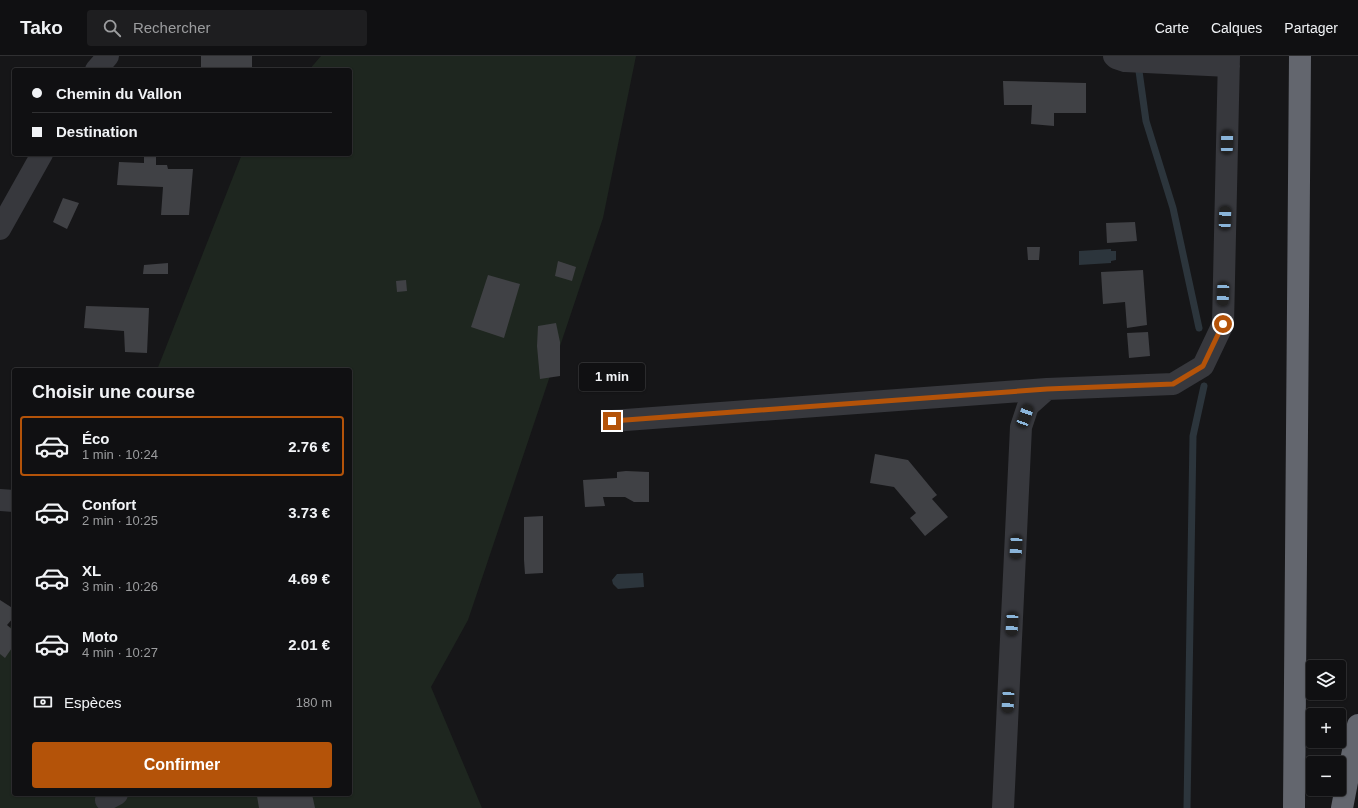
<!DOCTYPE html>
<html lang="fr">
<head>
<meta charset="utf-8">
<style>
	body { margin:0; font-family:Arial,sans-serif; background:#1e1e20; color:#f1f3f6; height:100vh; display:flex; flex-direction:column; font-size:15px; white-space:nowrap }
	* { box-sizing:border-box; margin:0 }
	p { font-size:13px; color:#9c9d9f }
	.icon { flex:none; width:22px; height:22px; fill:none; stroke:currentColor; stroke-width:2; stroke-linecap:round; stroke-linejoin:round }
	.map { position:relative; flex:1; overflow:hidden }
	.sheet { position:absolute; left:12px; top:312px; width:340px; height:428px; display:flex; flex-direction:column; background:#101012; border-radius:4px; box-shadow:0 1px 3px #0004,0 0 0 1px #303032 }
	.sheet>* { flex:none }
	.guide { position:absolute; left:12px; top:12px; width:340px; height:88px; border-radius:4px; box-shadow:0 1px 3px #0004,0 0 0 1px #303032; display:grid; align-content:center; height:88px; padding:0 20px; background:#101012 }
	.controls { position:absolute; left:1306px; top:604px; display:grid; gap:8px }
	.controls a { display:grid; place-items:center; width:40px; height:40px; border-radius:4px; background:#101012; box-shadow:0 1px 3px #0004,0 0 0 1px #303032; font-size:20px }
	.end { position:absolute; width:18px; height:18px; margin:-9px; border:5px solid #b45309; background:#fff; box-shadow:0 0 0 2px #fff }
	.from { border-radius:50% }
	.bubble { position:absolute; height:28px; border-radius:4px; background:#101012; box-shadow:0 1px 3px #0004,0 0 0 1px #303032; font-size:13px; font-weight:700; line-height:28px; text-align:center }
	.car { position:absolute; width:12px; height:24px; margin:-12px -6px; border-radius:5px; box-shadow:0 0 3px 1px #0007; background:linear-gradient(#222 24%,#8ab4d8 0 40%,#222 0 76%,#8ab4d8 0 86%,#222 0) }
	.guide b { display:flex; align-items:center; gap:14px; height:38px; font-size:15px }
	.guide b+b { border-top:1px solid #303032 }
	.guide i { width:10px; height:10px; background:#f1f3f6 }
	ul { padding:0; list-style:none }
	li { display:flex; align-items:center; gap:12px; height:60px; margin:0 8px 6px; padding:0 12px; border:2px solid transparent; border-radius:4px }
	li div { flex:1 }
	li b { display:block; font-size:15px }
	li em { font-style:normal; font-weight:700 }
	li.on { border-color:#b45309 }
	li>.icon { width:36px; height:36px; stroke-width:1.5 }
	h2 { padding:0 20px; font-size:18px; line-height:48px }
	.pay { display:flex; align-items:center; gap:10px; height:44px; padding:0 20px; font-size:15px }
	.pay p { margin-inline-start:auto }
	.primary-button { display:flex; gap:8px; margin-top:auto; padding:8px 20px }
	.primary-button a { flex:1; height:46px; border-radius:4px; background:#b45309; color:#fff; font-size:16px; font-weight:700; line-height:46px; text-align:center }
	header { display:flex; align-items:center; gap:24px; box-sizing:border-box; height:56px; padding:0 20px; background:#101012; border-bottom:1px solid #303032 }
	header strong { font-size:19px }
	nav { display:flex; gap:22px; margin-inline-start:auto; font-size:14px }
	.search { width:280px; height:36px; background:#1e1e20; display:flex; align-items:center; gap:10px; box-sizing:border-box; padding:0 14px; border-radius:4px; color:#9c9d9f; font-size:15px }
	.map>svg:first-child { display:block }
	.green { fill:#1e261f }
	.water { fill:#2c353c }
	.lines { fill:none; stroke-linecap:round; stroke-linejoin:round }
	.stream { stroke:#2c353c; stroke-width:7 }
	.building { fill:#404145 }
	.minor { stroke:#37383d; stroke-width:22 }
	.highway { stroke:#63666e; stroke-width:22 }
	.route { stroke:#b45309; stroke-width:5 }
</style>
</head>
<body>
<header>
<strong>Tako</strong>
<div class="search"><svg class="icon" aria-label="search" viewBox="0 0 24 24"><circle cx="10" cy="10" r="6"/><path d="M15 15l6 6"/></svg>Rechercher</div>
<nav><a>Carte</a><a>Calques</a><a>Partager</a></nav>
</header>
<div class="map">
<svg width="1358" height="752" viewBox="0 0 1358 752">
	<rect width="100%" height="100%" fill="#161618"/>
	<path class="green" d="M321,0H636L603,162L468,564L431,631L482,752H0V586L14,565V738H350V314H157L242,98H350V14H309Z"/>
	<path class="water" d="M1111,193V195H1116V204L1111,205V207L1079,209V195Z
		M643,517L644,531L618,533L613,528L612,524L617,518Z"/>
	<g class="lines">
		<path class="stream" d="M1138,8L1146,65L1173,152L1199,272
			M1187,752L1193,380L1204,330"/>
	</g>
	<path class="building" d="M201,0H252V14H201Z
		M1003,25L1086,27V57H1054V70L1031,68L1032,49H1004Z
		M144,99L156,101V109H167L168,113H193L189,159H161L163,131L117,129L119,106L144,107Z
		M63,142L79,147L67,173L53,166Z
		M1135,166L1137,185L1107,187L1106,167Z
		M1027,191H1040L1039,204H1028Z
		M558,205L576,211L572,225L555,220Z
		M168,207V218H143L144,209Z
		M1143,214L1147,269L1127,272L1125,246L1103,248L1101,216Z
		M488,219L520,228L504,282L471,271Z
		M406,224L407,235L397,236L396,225Z
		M86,250L149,252L147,297L125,296L124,275L84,272Z
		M556,267L560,286V320L540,323L537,290L538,270Z
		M1148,276L1150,300L1129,302L1127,277Z
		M875,398L908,404L937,439L932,443L948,461L925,480L910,462L916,457L894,431L870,427Z
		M626,415L649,416V446H634L625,441H603L605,450L585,451L583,424L617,422V416Z
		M543,460V517L525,518L524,504V461Z
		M0,544L14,553V561L7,569L14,575V589L5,602L0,598Z
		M272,738H312L315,752H259L257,740Z"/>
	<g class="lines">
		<path class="minor" d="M1114,0L1116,2L1125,5L1229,10
			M96,14L108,0
			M0,173L42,98
			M612,365L1047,333
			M0,444L14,445
			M106,744L117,738
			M1003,752L1021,371L1028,350L1047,333L1173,328L1203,310L1223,268L1229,0"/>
		<path class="highway" d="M1294,752L1300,0
			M1342,752L1358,669"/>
	</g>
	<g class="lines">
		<path class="route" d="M612,365L1047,333L1173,328L1203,310L1223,268"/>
	</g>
</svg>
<div class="controls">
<a><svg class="icon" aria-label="layers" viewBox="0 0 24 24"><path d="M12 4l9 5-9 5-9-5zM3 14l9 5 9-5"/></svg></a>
<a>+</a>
<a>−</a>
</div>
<i class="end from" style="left:1223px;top:268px"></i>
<i class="end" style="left:612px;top:365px"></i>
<div class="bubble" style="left:579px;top:307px;width:66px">1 min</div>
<i class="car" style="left:1227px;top:86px;rotate:1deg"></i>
<i class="car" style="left:1225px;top:162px;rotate:2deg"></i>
<i class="car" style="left:1223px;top:238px;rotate:182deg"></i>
<i class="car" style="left:1025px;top:360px;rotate:20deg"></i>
<i class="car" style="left:1016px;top:491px;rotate:183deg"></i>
<i class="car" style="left:1012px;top:568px;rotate:183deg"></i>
<i class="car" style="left:1008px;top:645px;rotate:183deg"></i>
<div class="guide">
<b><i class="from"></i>Chemin du Vallon</b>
<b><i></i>Destination</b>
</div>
<section class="sheet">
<h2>Choisir une course</h2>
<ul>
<li class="on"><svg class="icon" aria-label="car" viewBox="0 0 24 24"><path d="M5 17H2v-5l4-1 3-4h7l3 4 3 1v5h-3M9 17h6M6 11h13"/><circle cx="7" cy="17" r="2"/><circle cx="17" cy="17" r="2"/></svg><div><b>Éco</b><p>1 min · 10:24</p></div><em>2.76 €</em></li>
<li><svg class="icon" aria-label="car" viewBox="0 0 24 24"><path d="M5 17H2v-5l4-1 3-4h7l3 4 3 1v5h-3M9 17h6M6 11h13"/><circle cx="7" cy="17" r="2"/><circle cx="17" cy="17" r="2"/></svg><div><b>Confort</b><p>2 min · 10:25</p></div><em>3.73 €</em></li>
<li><svg class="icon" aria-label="car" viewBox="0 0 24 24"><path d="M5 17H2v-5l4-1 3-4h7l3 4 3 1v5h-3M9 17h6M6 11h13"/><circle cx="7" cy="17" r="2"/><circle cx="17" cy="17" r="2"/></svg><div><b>XL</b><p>3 min · 10:26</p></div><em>4.69 €</em></li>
<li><svg class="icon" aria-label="car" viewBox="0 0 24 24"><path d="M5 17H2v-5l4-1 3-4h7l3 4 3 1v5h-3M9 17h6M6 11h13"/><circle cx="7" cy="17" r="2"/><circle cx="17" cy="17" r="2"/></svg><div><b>Moto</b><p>4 min · 10:27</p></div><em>2.01 €</em></li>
</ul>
<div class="pay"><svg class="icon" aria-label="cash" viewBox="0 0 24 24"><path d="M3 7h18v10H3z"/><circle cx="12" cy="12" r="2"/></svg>Espèces<p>180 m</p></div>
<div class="primary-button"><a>Confirmer</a></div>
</section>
</div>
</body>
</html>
